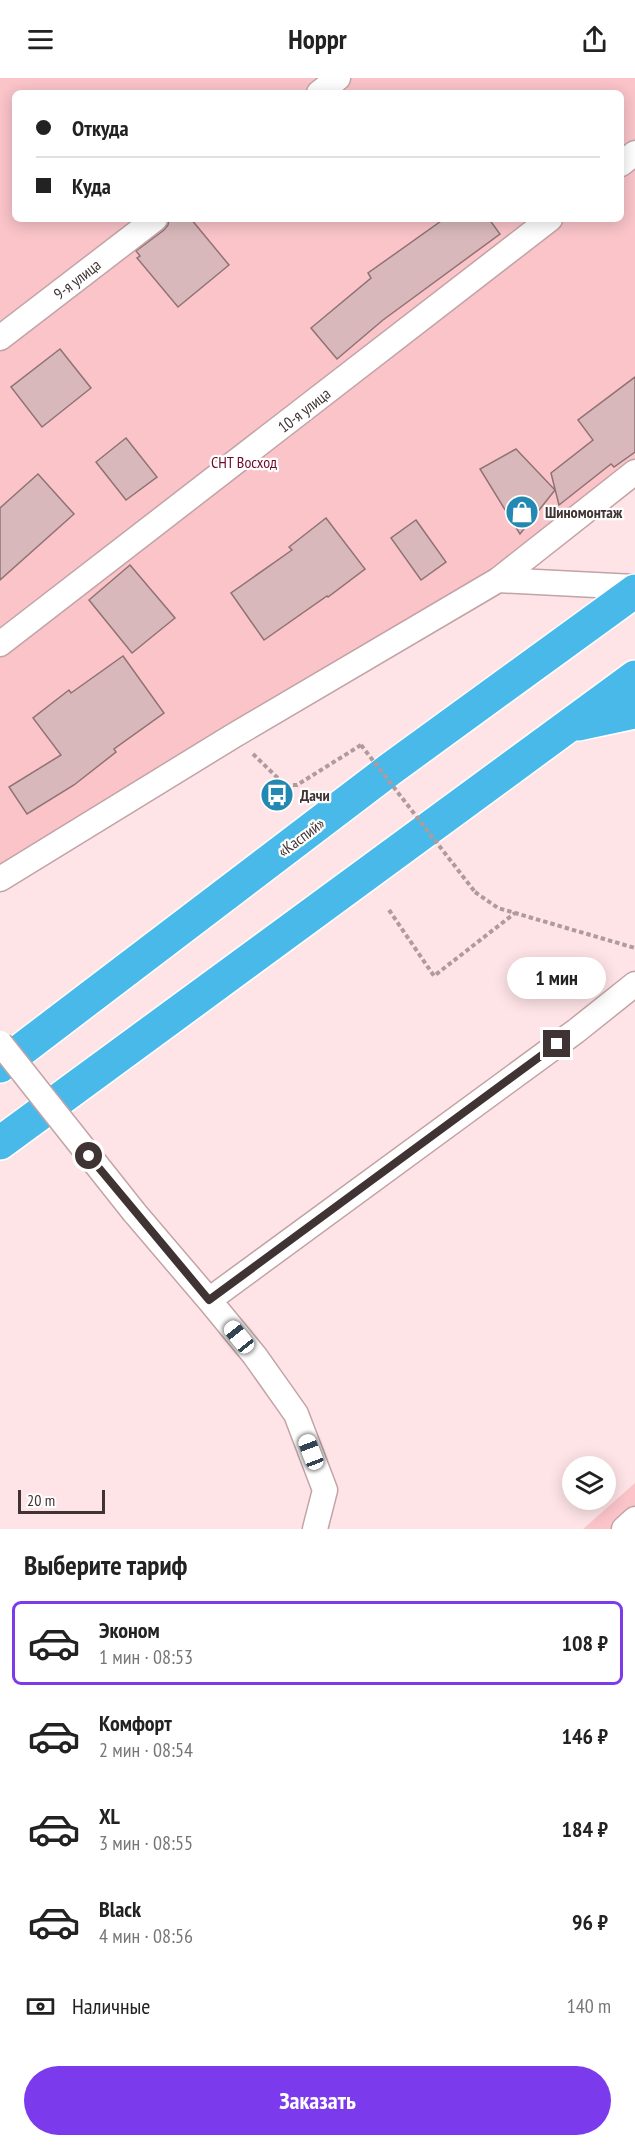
<!DOCTYPE html>
<html lang="ru">
<head>
<meta charset="utf-8">
<style>
	body { margin:0; font-family:"PT Sans Narrow",sans-serif; background:#f6f6f6; color:#222; height:100vh; display:flex; flex-direction:column; font-size:22px; white-space:nowrap }
	* { box-sizing:border-box; margin:0 }
	p { font-size:20px; color:#767676 }
	.icon { flex:none; width:33px; height:33px; fill:none; stroke:currentColor; stroke-width:2; stroke-linecap:round; stroke-linejoin:round }
	.map { position:relative; height:1451px; overflow:hidden }
	.details { display:flex; flex-direction:column; background:#fff; flex:1 }
	.details>* { flex:none }
	.top-card { position:absolute; left:12px; top:12px; width:612px; height:132px; border-radius:9px; box-shadow:0 3px 15px #0003; display:grid; align-content:center; height:132px; padding:0 24px; background:#fff }
	.tools { position:absolute; left:562px; top:1378px; display:grid; gap:12px }
	.tools a { display:grid; place-items:center; width:54px; height:54px; border-radius:50%; background:#fff; box-shadow:0 3px 15px #0003; font-size:30px }
	.scale { position:absolute; left:18px; bottom:15px; width:87px; box-sizing:border-box; padding-left:6px; border:3px solid #403334; border-top:0; font-size:16px; line-height:21px; white-space:nowrap; color:#403334; -webkit-text-stroke:4px #fff; paint-order:stroke }
	.end { position:absolute; width:27px; height:27px; margin:-14px; border:8px solid #403334; background:#fff; box-shadow:0 0 0 3px #fff }
	.from { border-radius:50% }
	.bubble { position:absolute; height:42px; border-radius:21px; background:#fff; box-shadow:0 3px 15px #0003; font-size:20px; font-weight:700; line-height:42px; text-align:center }
	.car { position:absolute; width:18px; height:36px; margin:-18px -9px; border-radius:8px; box-shadow:0 0 4px 2px #0007; background:linear-gradient(#fff 24%,#345 0 40%,#fff 0 76%,#345 0 86%,#fff 0) }
	.top-card b { display:flex; align-items:center; gap:21px; height:57px; font-size:22px }
	.top-card b+b { border-top:2px solid #e0e0e0 }
	.top-card i { width:15px; height:15px; background:#222 }
	ul { padding:0; list-style:none }
	li { display:flex; align-items:center; gap:18px; height:84px; margin:0 12px 9px; padding:0 12px; border:3px solid transparent; border-radius:9px }
	li div { flex:1 }
	li b { display:block; font-size:22px }
	li em { font-style:normal; font-weight:700 }
	li.selected { border-color:#7c3aed }
	li>.icon { width:54px; height:54px; stroke-width:1.5 }
	h2 { padding:0 24px; font-size:27px; line-height:72px }
	.pay { display:flex; align-items:center; gap:15px; height:66px; padding:0 24px; font-size:22px }
	.pay p { margin-inline-start:auto }
	.button { display:flex; gap:12px; margin-top:auto; padding:12px 24px }
	.button a { flex:1; height:69px; border-radius:36px; background:#7c3aed; color:#fff; font-size:24px; font-weight:700; line-height:69px; text-align:center }
	header { display:flex; justify-content:space-between; align-items:center; height:78px; padding:0 24px; background:#fff; font-size:27px; font-weight:700 }
	.map>svg:first-child { display:block }
	.green { fill:#fac4c9; fill-rule:evenodd }
	.building { fill:#d8b8bb; stroke:#907275; stroke-width:1.5 }
	.lines { fill:none; stroke-linecap:round; stroke-linejoin:round }
	.street-casing { stroke:#c2a3a6; stroke-width:27 }
	.highway-casing { stroke:#fff; stroke-width:36 }
	.path { stroke:#af9a9c; stroke-width:4; stroke-dasharray:4.5 3; stroke-linecap:butt }
	.street { stroke:#fff; stroke-width:24 }
	.highway { stroke:#49b9ea; stroke-width:33 }
	.street-bridge-casing { stroke:#c2a3a6; stroke-width:27; stroke-linecap:butt }
	.path-bridge { stroke:#af9a9c; stroke-width:4; stroke-dasharray:4.5 3; stroke-linecap:butt }
	.street-bridge { stroke:#fff; stroke-width:24 }
	.route { stroke:#403334; stroke-width:8 }
	.labels { text-anchor:middle; dominant-baseline:central; stroke-width:4.5; stroke-linejoin:round; paint-order:stroke }
	.street-label { font-size:16px; fill:#403334; stroke:#fff }
	.park-label { font-size:16px; fill:#6f0a29; stroke:#fff }
	.poi-label { font-size:16px; font-weight:bold; fill:#403334; stroke:#fff; text-anchor:start }
</style>
</head>
<body>
<header><svg class="icon" aria-label="menu" viewBox="0 0 24 24"><path d="M4 6h16M4 12h16M4 18h16"/></svg>Hoppr<svg class="icon" aria-label="share" viewBox="0 0 24 24"><path d="M12 15V3M7 8l5-5 5 5M5 13v7h14v-7"/></svg></header>
<div class="map">
<svg width="635" height="1451" viewBox="0 0 635 1451">
	<rect width="100%" height="100%" fill="#ffe4e7"/>
	<path class="green" d="M0,0H635V408L501,516L0,807ZM15,15H621V141H15Z
		M635,1405V1451H583Z"/>
	<path class="building" d="M169,141H191L229,187L178,229L137,180L140,178L136,173L164,152L168,147Z
		M444,141H489L500,156L383,242L337,281L311,250L371,200L368,195Z
		M60,271L91,310L42,349L11,309Z
		M635,299V374L614,389L611,386L559,427L551,395L593,362L578,342Z
		M126,360L157,399L126,422L96,384Z
		M516,371L555,412L520,456L480,391Z
		M38,396L74,436L0,502V430Z
		M326,440L365,491L328,519L327,518L264,562L231,515L292,472L289,469Z
		M416,442L446,484L421,502L391,460Z
		M130,487L175,540L132,575L89,522Z
		M123,578L164,635L114,671L116,674L74,707L27,736L9,709L61,677L33,640L69,612L71,615Z"/>
	<g class="lines">
		<defs>
			<path id="street" d="M319,15L338,0
				M621,86L635,75
				M0,260L155,141
				M498,502L635,509
				M0,566L550,141
				M0,801L233,658L498,502L635,394
				M134,1134L209,1222L576,953L635,906
				M209,1222L255,1278L296,1336L325,1412L315,1451
				M624,1451L635,1441"/>
			<path id="highway" d="M578,646L635,634
				M0,988L389,692L635,513
				M0,1065L635,599"/>
		</defs>
		<use href="#street" class="street-casing"/>
		<use href="#highway" class="highway-casing"/>
		<path class="path" d="M253,676L285,707H297L361,667
			M475,814L498,830L635,870
			M389,832L434,898L515,835"/>
		<use href="#street" class="street"/>
		<use href="#highway" class="highway"/>
		<defs>
			<path id="street-bridge" d="M0,965L134,1134"/>
		</defs>
		<use href="#street-bridge" class="street-bridge-casing"/>
		<path class="path-bridge" d="M361,667L475,814"/>
		<use href="#street-bridge" class="street-bridge"/>
	</g>
	<g class="lines">
		<path class="route" d="M89,1078L209,1222L557,966"/>
	</g>
	<defs>
		<symbol id="shop-disc" viewBox="-11 -11 22 22"><circle r="9.5" fill="#2388b2" stroke="#fff"/><path d="M-5-2.5h2.3a2.7 3.5 0 0 1 5.4 0H5L5.5 6h-11ZM-1.5-2.5h3a1.5 2.3 0 0 0-3 0Z" fill="#fff"/></symbol>
		<symbol id="bus-disc" viewBox="-11 -11 22 22"><circle r="9.5" fill="#2388b2" stroke="#fff"/><path d="M-5-6H5V4H4V6H2V4H-2V6H-4V4H-5ZM-3.5-4V0h7V-4ZM-3.5 1.2v1.5H-2V1.2ZM2 1.2v1.5H3.5V1.2Z" fill="#fff"/></symbol>
	</defs>
	<g fill-rule="evenodd">
		<use href="#shop-disc" x="503" y="415" width="38" height="38"/>
		<use href="#bus-disc" x="258" y="698" width="38" height="38"/>
	</g>
	<g class="labels">
		<g class="street-label">
			<text transform="translate(77 201) rotate(-38)">9-я улица</text>
			<text transform="translate(304 332) rotate(-38)">10-я улица</text>
			<text transform="translate(301 759) rotate(-37)">«Каспий»</text>
		</g>
		<g class="park-label">
			<text x="244" y="384">СНТ Восход</text>
		</g>
		<g class="poi-label">
			<text x="545" y="434">Шиномонтаж</text>
			<text x="300" y="717">Дачи</text>
		</g>
	</g>
</svg>
<div class="tools">
<a><svg class="icon" aria-label="layers" viewBox="0 0 24 24"><path d="M12 4l9 5-9 5-9-5zM3 14l9 5 9-5"/></svg></a>
</div>
<div class="scale">20 m</div>
<i class="end from" style="left:89px;top:1078px"></i>
<i class="end" style="left:557px;top:966px"></i>
<div class="bubble" style="left:507px;top:879px;width:99px">1 мин</div>
<i class="car" style="left:239px;top:1259px;rotate:321deg"></i>
<i class="car" style="left:311px;top:1374px;rotate:339deg"></i>
<div class="top-card">
<b><i class="from"></i>Откуда</b>
<b><i></i>Куда</b>
</div>
</div>
<section class="details">
<h2>Выберите тариф</h2>
<ul>
<li class="selected"><svg class="icon" aria-label="car" viewBox="0 0 24 24"><path d="M5 17H2v-5l4-1 3-4h7l3 4 3 1v5h-3M9 17h6M6 11h13"/><circle cx="7" cy="17" r="2"/><circle cx="17" cy="17" r="2"/></svg><div><b>Эконом</b><p>1 мин · 08:53</p></div><em>108 ₽</em></li>
<li><svg class="icon" aria-label="car" viewBox="0 0 24 24"><path d="M5 17H2v-5l4-1 3-4h7l3 4 3 1v5h-3M9 17h6M6 11h13"/><circle cx="7" cy="17" r="2"/><circle cx="17" cy="17" r="2"/></svg><div><b>Комфорт</b><p>2 мин · 08:54</p></div><em>146 ₽</em></li>
<li><svg class="icon" aria-label="car" viewBox="0 0 24 24"><path d="M5 17H2v-5l4-1 3-4h7l3 4 3 1v5h-3M9 17h6M6 11h13"/><circle cx="7" cy="17" r="2"/><circle cx="17" cy="17" r="2"/></svg><div><b>XL</b><p>3 мин · 08:55</p></div><em>184 ₽</em></li>
<li><svg class="icon" aria-label="car" viewBox="0 0 24 24"><path d="M5 17H2v-5l4-1 3-4h7l3 4 3 1v5h-3M9 17h6M6 11h13"/><circle cx="7" cy="17" r="2"/><circle cx="17" cy="17" r="2"/></svg><div><b>Black</b><p>4 мин · 08:56</p></div><em>96 ₽</em></li>
</ul>
<div class="pay"><svg class="icon" aria-label="cash" viewBox="0 0 24 24"><path d="M3 7h18v10H3z"/><circle cx="12" cy="12" r="2"/></svg>Наличные<p>140 m</p></div>
<div class="button"><a>Заказать</a></div>
</section>
</body>
</html>
